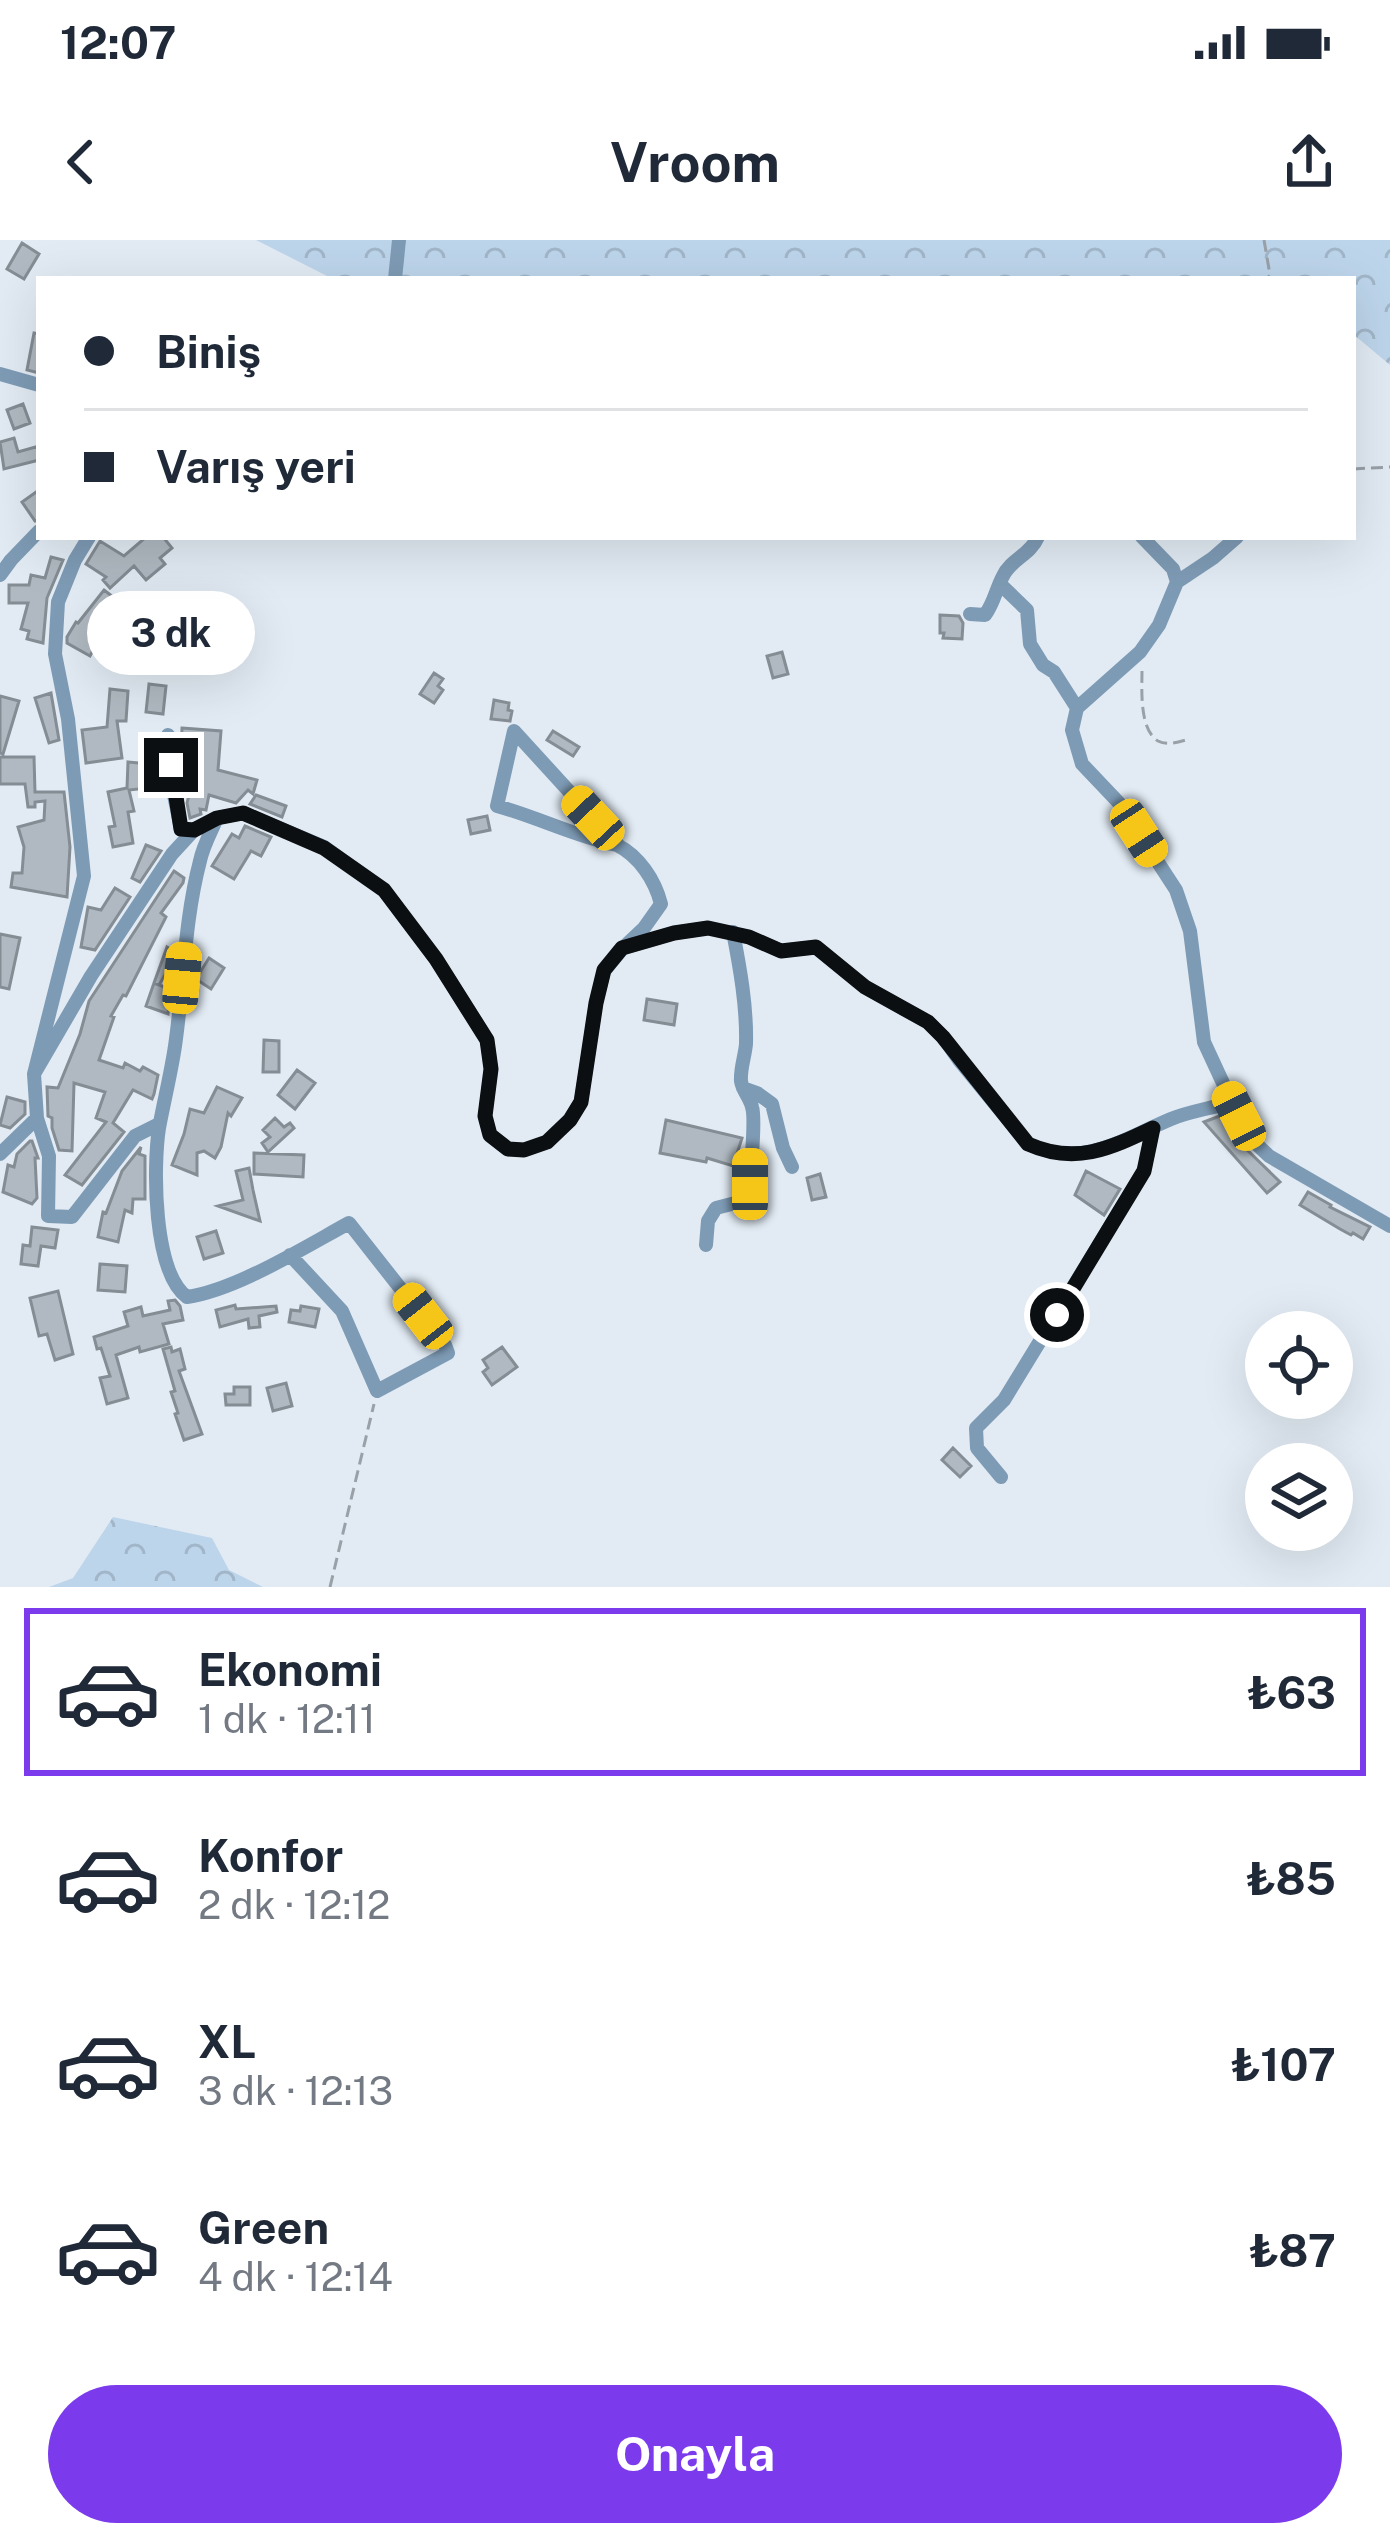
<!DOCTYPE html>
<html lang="tr">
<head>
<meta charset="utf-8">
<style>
	body { margin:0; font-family:"Public Sans",sans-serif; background:#f2f2f3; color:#1f2937; height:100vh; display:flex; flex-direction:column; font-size:45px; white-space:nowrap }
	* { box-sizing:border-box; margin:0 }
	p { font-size:39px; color:#747a83 }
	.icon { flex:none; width:66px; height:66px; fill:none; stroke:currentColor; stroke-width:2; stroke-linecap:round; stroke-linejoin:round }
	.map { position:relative; height:1347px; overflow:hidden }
	.drawer { display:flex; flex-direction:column; background:#fff; flex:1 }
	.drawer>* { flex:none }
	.top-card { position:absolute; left:36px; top:36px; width:1320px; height:264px; border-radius:0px; box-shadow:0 12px 48px #0002; display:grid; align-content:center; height:264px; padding:0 48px; background:#fff }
	.tools { position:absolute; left:1245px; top:1071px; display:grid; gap:24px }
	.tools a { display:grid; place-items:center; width:108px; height:108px; border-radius:50%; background:#fff; box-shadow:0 12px 48px #0002; font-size:60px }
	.end { position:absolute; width:54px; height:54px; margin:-27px; border:15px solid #0c0f12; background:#fff; box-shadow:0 0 0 6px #fff }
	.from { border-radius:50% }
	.bubble { position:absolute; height:84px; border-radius:42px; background:#fff; box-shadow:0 12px 48px #0002; font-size:39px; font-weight:700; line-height:84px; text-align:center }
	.car { position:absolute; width:36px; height:72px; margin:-36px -18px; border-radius:15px; box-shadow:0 0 9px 3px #0007; background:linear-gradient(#f5c518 24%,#345 0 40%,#f5c518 0 76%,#345 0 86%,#f5c518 0) }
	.top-card b { display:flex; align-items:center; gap:42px; height:114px; font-size:45px }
	.top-card b+b { border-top:3px solid #e0e1e3 }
	.top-card i { width:30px; height:30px; background:#1f2937 }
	ul { padding:21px 0 0; list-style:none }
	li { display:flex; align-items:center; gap:36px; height:168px; margin:0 24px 18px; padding:0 24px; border:6px solid transparent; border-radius:0px }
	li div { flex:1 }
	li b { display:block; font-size:45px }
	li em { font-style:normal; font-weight:700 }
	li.current { border-color:#7c3aed }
	li>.icon { width:108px; height:108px; stroke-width:1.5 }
	.primary-button { display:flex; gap:24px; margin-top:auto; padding:24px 48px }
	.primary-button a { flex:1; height:138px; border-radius:72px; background:#7c3aed; color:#fff; font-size:48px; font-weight:700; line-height:138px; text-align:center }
	.status { display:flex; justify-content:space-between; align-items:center; height:84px; padding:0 60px; background:#fff; direction:ltr }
	.status svg { height:33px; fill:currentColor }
	header { display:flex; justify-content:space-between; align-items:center; height:156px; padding:0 48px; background:#fff; font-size:54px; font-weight:700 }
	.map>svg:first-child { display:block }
	.forest { fill:url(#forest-crowns) }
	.building { fill:#b0b9c1; stroke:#848c94; stroke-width:3 }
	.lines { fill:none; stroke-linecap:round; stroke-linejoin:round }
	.path { stroke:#99a0a7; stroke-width:3; stroke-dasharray:12 6; stroke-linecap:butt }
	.minor { stroke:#7e9bb5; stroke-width:14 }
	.route { stroke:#0c0f12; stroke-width:15 }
</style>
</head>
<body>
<div class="status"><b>12:07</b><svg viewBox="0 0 49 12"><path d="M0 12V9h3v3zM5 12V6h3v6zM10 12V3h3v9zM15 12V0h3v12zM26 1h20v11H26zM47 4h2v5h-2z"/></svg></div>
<header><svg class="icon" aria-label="back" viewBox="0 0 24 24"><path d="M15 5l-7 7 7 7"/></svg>Vroom<svg class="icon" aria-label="share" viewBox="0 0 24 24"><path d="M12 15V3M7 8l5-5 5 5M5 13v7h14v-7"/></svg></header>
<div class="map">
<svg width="1390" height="1347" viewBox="0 0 1390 1347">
	<defs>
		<pattern id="forest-crowns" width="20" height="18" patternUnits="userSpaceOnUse" patternTransform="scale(3)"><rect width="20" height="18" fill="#bdd5eb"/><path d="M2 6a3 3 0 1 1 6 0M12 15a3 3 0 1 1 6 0" fill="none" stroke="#a1b6c8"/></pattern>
	</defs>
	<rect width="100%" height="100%" fill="#e2ebf4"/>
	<path class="forest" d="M256,0H1390V125L1353,94V39H333Z
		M113,1277L212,1298L229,1330L263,1347H49L73,1338Z"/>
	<path class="building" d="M22,3L39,14L24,39L7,29Z
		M34,93L39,94V133L27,130Z
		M23,164L30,183L14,189L7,170Z
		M14,198L18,212L39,206V220L4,229L0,202Z
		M39,250V280L35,281L22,262Z
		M146,297H163L172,308L160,318L165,324L146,340L134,326L110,348L103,340L106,337L86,324L100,301L124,316Z
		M51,317L63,320L47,358L43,403L27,399L29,391L21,389L28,363H9V345H29L31,335L45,338Z
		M104,350L125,366L99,399L90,416L67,403V397L76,382L78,383Z
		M940,375L959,376L963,383L962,399L943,398L944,393H940Z
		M782,412L788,434L773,438L767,416Z
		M434,433L443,439L438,446L443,450L434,463L420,454Z
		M149,444L166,446L163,474L146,472Z
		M110,449L128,451L126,481H117L122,518L86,523L82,490L107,487Z
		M51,453L59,500L49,503L35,458Z
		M0,456L19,461L3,514L0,513Z
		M494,460L509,463L508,470L512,471L510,481L491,479Z
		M182,488L221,491L218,530L257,540L253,554L248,550L236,563L209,555L206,570L200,569L201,574L190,578L187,563L191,547L184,546V539L190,515H181Z
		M553,491L579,507L573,516L547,500Z
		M0,517H34L35,552H64L70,607L67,657L11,647L13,633H22L24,607L18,587L44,580L45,561L35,562V567H28L25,544H0Z
		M128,522L150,524L148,548L129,550L134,571L128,572L133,603L113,607L109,587L115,586L108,552L127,548Z
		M256,555L286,566L282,577L250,564Z
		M487,576L490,590L471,594L468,580Z
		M245,586L271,597L261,616L251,611L234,639L212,626L232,594L239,598Z
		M146,605L161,611L140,642L132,638Z
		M174,631L184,638L183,643L161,673L166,677L126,756L123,755L111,776L114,777L99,820L123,828L125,823L140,831L143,827L158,835L154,854L152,859L133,850L113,883L124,892L82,945L65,935L106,882L96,878L105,852L74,843L72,911L59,910L52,888V878L48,876L47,847L58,848L80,794L89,761Z
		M115,648L130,657L95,710L81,707L88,667L101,670Z
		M0,694L20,698L9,749L0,747Z
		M167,707L174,711L173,721L159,745L154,743Z
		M209,718L224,728L211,749L196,739Z
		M154,743L170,749L168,774L146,766Z
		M647,759L677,764L674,785L644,780Z
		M264,800L279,801V832H263Z
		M297,830L315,843L295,869L278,855Z
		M217,847L242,858L231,876L228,873L221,907L215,918L204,911L197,913V935L172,925L184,894L190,869L204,873Z
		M7,857L25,862V874L10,888L0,885Z
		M1225,874L1239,902L1280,942L1267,953L1204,882Z
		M275,878L284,887L290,883L294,888L268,912L262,903L270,897L263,890Z
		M666,880L742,898L733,926L707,918L706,922L660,913Z
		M30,901H32L38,918H35L37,958L32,964L3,952L8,925L14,927L17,914Z
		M141,907L139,914L145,916V959H133L132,973L125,970L118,1002L98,997L103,972L106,973L122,931Z
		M254,913L304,915L303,937L254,934Z
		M249,928L253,950L260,981L218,966L243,960L236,931Z
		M1086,931L1120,949L1104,975L1075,955Z
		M820,934L826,957L812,960L807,938Z
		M1308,952L1331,965L1330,967L1370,987L1363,999L1353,993L1351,995L1340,989L1300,965Z
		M32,987L58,990L55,1008L41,1006L38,1026L21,1024L23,1005L30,1006Z
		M216,991L223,1013L204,1019L197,997Z
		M100,1024L127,1026L125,1052L98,1050Z
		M58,1051L73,1114L55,1120L47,1094L39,1096L30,1058Z
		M175,1060L180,1066L183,1080L163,1084L169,1104L140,1112L139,1107L116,1115L128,1158L107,1164L100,1138L110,1136L101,1108L97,1109L94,1097L128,1086L124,1072L141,1067L143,1076L170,1070L168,1061Z
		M235,1065L236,1069L276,1066L277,1072L259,1076L260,1087L249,1088L248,1079L220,1087L216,1070Z
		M301,1066L319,1069L315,1087L289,1082L291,1070L300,1071Z
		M171,1107L172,1112L180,1109L185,1129L179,1131L202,1194L184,1200L175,1174L178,1173L171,1152L175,1151L163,1109Z
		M502,1107L517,1127L492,1145L483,1132L488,1128L483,1120Z
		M286,1143L292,1166L273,1171L267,1148Z
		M234,1147H250V1165H226L225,1154H234Z
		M953,1208L971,1226L960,1237L942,1220Z"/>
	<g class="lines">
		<path class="path" d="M1264,0L1270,35L1267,39
			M1353,229L1390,227
			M1142,431C1142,450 1139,489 1158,501C1167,506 1179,502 1189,499
			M330,1347L374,1164"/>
		<path class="minor" d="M395,39L399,0
			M0,134L39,145
			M89,297L75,320L58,362L55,414L68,479L84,636L34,834L37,878L49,916L48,976L72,977L135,896L159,884
			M1142,297L1173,329L1177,342L1159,385L1140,412L1077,468L1072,490L1082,524L1120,564L1176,650L1190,691L1204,802L1247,895L1269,916L1390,986
			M0,335L11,320L39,291
			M1177,342L1213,318L1237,297
			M1000,344L1027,370L1030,404L1043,425L1054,432L1077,468
			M970,374L985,375C994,363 996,349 1003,336C1011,319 1030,315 1038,297
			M168,495L174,555L181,589L194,590
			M217,578C211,592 203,606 200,621C184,682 184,744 175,806C171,833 164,861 159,888C153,927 153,1032 187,1057C236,1050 305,1007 349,983L445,1105L448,1113L377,1151L342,1071L290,1015
			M619,606L514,491L497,566C538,577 576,597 617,605C639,616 655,640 661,664L644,688L626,705
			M34,834L91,736L172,614L194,590L217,578L243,573L324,607L384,650L436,719L487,800L491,829L485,876L490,895L508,909L524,910L547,902L570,880L581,862L596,763L604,731L623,708L674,693L708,688L749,697L781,711L816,707L865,747L928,782L943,797L959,820L1028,904C1083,929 1121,900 1171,879C1185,873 1202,870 1217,866L1226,852
			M743,848L757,853L772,864L783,908L792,927
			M0,914L37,878
			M706,1005L708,981L716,968L747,960C750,945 756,879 752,867C750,858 742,850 741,841C740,829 745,816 746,804C747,767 740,728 733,692
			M1001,1237L977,1208L976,1188L1004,1160L1144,931L1153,888"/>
	</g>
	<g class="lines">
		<path class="route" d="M171,525L181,589L194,590L217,578L243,573L324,608L384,650L436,719L487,800L491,829L485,876L490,895L508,909L524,910L547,902L570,880L581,862L596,763L604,730L622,708L674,693L708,688L749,697L781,711L816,707L865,747L928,782L943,797L1028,904C1075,925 1109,909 1153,888L1144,931L1057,1075"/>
	</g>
</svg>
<div class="tools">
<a><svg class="icon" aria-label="locate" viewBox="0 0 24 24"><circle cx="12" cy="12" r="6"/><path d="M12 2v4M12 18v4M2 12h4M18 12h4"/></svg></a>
<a><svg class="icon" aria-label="layers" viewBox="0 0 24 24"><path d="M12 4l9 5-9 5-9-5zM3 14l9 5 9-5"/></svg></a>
</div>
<i class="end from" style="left:1057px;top:1075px"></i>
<i class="end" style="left:171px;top:525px"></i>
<div class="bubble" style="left:87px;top:351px;width:168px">3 dk</div>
<i class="car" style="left:593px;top:578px;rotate:317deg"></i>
<i class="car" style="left:1139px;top:593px;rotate:147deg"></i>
<i class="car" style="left:182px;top:738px;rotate:5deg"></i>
<i class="car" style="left:1239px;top:876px;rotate:333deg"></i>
<i class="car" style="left:750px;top:944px;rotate:0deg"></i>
<i class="car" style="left:423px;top:1076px;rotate:322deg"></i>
<div class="top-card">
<b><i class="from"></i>Biniş</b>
<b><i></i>Varış yeri</b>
</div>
</div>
<section class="drawer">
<ul>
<li class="current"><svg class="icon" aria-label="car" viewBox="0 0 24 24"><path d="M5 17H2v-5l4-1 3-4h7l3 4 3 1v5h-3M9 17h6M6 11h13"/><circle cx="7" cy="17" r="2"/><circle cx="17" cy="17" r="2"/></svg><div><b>Ekonomi</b><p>1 dk · 12:11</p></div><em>₺63</em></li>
<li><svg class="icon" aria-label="car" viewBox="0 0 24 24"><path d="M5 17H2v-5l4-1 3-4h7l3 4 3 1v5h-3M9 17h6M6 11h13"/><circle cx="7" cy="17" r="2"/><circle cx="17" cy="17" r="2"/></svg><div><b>Konfor</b><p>2 dk · 12:12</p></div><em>₺85</em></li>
<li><svg class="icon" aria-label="car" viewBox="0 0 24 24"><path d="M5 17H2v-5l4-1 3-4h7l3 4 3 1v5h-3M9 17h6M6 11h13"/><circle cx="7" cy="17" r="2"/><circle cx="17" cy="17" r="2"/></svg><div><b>XL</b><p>3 dk · 12:13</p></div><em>₺107</em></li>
<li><svg class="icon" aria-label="car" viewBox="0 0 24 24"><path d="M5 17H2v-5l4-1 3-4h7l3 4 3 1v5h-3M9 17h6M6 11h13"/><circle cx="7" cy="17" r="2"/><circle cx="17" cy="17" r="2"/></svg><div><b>Green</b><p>4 dk · 12:14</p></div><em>₺87</em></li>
</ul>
<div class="primary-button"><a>Onayla</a></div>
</section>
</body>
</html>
